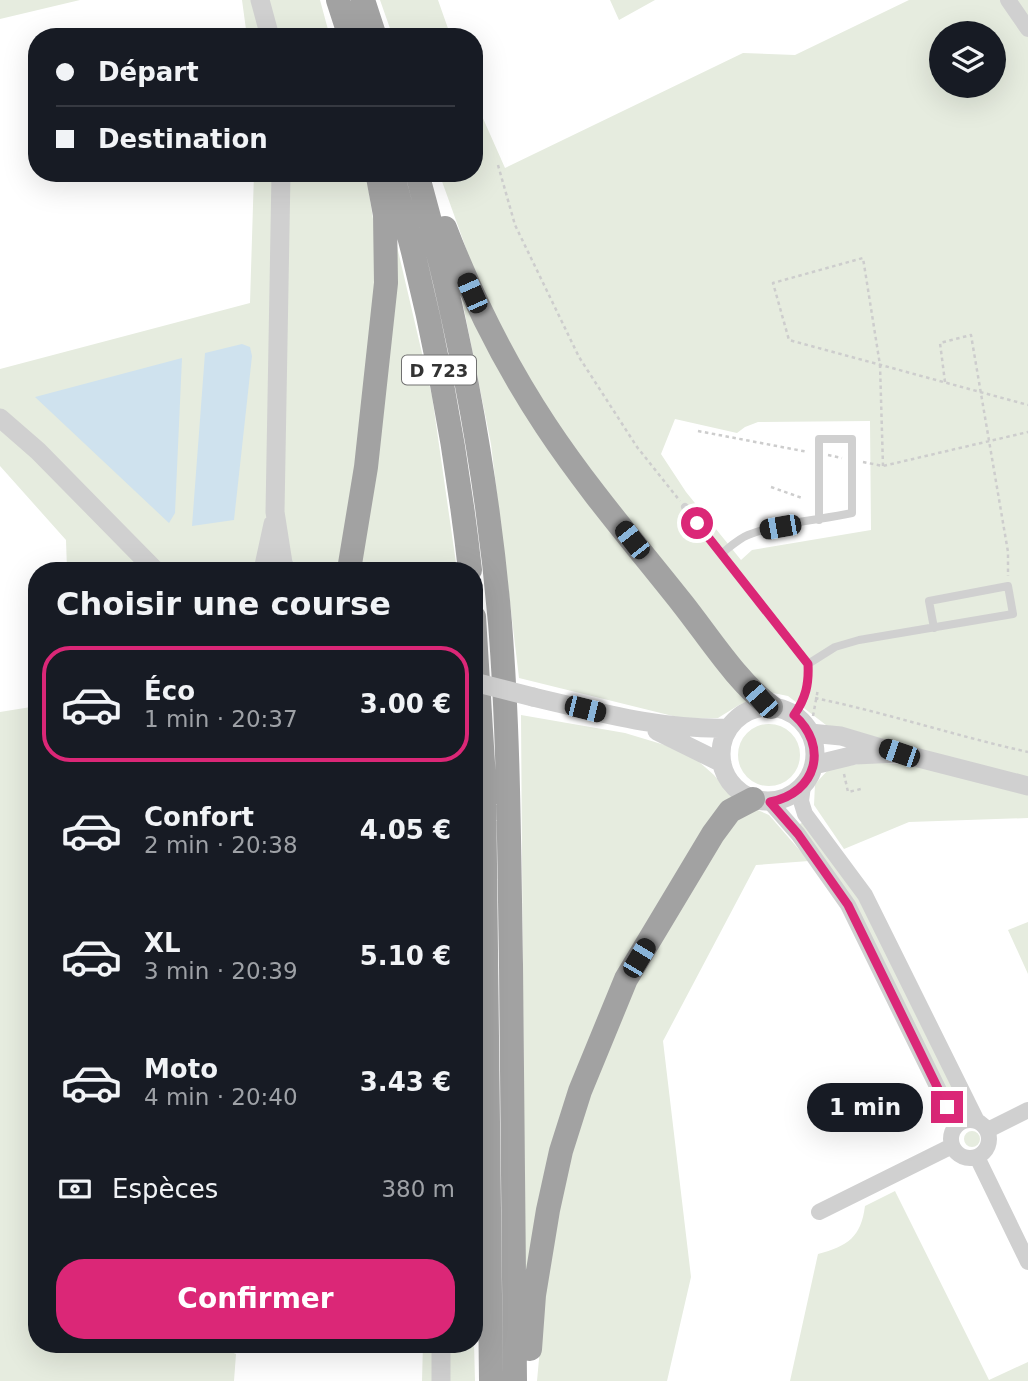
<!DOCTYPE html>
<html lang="fr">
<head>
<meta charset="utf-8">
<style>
	body { margin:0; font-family:"DejaVu Sans",sans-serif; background:#242831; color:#f1f3f6; height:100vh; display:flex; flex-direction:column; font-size:26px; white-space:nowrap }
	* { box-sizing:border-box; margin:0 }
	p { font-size:23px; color:#9ea1a6 }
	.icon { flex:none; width:38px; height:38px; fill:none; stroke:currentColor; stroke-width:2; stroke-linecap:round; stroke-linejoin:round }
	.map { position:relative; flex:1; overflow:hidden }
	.side { position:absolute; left:28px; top:562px; width:455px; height:791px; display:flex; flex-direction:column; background:#171b24; border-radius:28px; box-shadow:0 7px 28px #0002 }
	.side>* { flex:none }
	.top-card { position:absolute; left:28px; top:28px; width:455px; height:154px; border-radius:28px; box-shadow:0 7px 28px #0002; display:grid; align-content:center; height:154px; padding:0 28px; background:#171b24 }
	.tools { position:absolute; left:929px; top:21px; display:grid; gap:14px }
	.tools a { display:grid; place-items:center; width:77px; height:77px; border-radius:50%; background:#171b24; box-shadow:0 7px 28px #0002; font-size:35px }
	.end { position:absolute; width:32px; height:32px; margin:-16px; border:9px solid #db2777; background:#fff; box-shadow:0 0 0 4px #fff }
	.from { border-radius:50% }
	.bubble { position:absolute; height:49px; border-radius:24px; background:#171b24; box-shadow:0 7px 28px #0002; font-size:23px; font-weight:600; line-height:49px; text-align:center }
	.car { position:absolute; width:21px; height:42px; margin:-21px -10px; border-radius:9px; box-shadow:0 0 5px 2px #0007; background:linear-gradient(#222 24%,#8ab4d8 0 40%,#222 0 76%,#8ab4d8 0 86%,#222 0) }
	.top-card b { display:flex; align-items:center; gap:24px; height:66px; font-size:26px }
	.top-card b+b { border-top:2px solid #363941 }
	.top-card i { width:18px; height:18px; background:#f1f3f6 }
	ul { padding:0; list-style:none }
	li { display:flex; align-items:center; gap:21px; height:116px; margin:0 14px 10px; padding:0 14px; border:4px solid transparent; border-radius:28px }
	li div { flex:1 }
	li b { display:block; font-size:26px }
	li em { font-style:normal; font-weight:600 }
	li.active { border-color:#db2777 }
	li>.icon { width:63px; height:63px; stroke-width:1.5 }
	h2 { padding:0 28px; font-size:32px; line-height:84px }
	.pay { display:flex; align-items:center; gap:18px; height:77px; padding:0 28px; font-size:26px }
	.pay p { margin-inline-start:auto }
	.cta { display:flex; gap:14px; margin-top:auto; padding:14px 28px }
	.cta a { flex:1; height:80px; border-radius:28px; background:#db2777; color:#fff; font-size:28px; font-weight:600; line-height:80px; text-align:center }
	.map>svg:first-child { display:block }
	.green { fill:#e6ecdf; fill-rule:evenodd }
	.water { fill:#cfe2ee }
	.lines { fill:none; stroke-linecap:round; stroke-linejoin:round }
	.path { stroke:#cdcdcd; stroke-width:2.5; stroke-dasharray:3.5 3.5; stroke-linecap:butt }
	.service { stroke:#d0d0d0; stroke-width:8 }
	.minor { stroke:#d0d0d0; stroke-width:16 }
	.tertiary { stroke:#d0d0d0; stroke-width:19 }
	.trunk { stroke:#a2a2a2; stroke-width:24 }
	.tertiary-bridge { stroke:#d0d0d0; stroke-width:19 }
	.route { stroke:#db2777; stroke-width:9 }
	.labels { text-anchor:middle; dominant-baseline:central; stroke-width:7; stroke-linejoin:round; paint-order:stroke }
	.shield { fill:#fff; stroke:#707070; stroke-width:2 }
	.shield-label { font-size:18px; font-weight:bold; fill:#333 }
</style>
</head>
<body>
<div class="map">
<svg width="1028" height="1381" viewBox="0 0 1028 1381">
	<rect width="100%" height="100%" fill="#fff"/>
	<path class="green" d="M0,0H80L0,19Z
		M242,0H320L330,37H247Z
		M380,0H438L451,37H393Z
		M610,0H655L619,20Z
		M909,0H1028V818L909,822L844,849L814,805L815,784L829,769L870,762L898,764L899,743L826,725L788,696L768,692L739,705L718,718L685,719L519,678L491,444L458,279L467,251L439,173H474V98L505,168L743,53L795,55ZM942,33H994V86H942ZM675,419L737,433L745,427L758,422L870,421L871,530L752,550L741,560L686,492L661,454Z
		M254,173H366L376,239L396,242L432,396L457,570H67L66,540L0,466V369L250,303Z
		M37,706V1344H212L236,1354L234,1381H0V712Z
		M521,715L625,733L688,752L714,775L735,800L769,815L809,861L756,865L663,1041L691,1277L667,1381H537L546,1282L525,1278Z
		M738 755a31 31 0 1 1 62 0a31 31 0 1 1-62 0Z
		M804,822L860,893L962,1105L959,1107L954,1105L797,825Z
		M1028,922V974L1008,930Z
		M964 1139a8 8 0 1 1 16 0a8 8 0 1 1-16 0Z
		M895,1191L989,1380L1028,1362V1381H790L818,1254C848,1246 861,1237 865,1206Z
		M474,1343L475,1381H422L423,1344Z"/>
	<path class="water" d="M242,344L250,347L252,356L234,520L192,526L205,353Z
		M182,358L175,513L169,523L35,397Z"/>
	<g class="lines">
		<path class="path" d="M498,165L515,225L579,357L637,447L680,501
			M945,382L940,343L971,335L1008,552V576
			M698,431L808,452
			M828,455L842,458
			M863,462L883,466L1028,432
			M883,466L880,365L863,258L773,283L789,340L1028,405
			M771,487L802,498
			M815,698C887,713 956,736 1028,752
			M813,716L818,689
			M844,774L848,792L861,789"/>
		<path class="service" d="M685,507L808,664C809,684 806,698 794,715
			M721,554C730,547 738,539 748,535C777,523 820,520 852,513V439H819V520
			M808,664L835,647L859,640L1013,614L1008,586L929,601L934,628"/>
		<path class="minor" d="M1008,0L1028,29
			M803,786L801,801L805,814L865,895L977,1121
			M770,802L798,834L848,905L956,1125
			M951 1139a19 19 0 1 1 38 0a19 19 0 1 1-38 0Z
			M988,1130L1028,1110
			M977,1157L1028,1262
			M819,1212L952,1146"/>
		<path class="tertiary" d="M260,0L270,37
			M281,173L275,512L283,563L286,570
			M0,418L38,451L155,570
			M263,570L273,524
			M533,697C598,712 661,730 729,728
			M721 754a47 47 0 1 1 94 0a47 47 0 1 1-94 0Z
			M657,731L722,763
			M810,733L841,736L888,750
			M814,765L855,755L899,753L1028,786
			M441,1344V1381"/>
		<path class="trunk" d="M338,0L350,37
			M363,0L375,37
			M392,173C429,303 455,436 470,570
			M417,173C458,320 487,471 500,623C509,737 509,851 511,965C512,1104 514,1242 515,1381
			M445,228C472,298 505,364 546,426C587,488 636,545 682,603C709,637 737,682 771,707
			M349,570L366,467L386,283L385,215L378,177
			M474,617L484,779L491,1381
			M530,1349L534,1295L548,1210L561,1151L580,1091L626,979L713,834L730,811L753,799"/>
		<path class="tertiary-bridge" d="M474,682L533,697"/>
	</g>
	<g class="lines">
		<path class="route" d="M697,523L808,664C809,684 806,698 794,715C829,746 817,793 770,802L798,834L848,905L947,1107"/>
	</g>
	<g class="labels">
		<rect class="shield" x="402" y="355.5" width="74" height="29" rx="5"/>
		<g class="shield-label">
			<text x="439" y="370">D 723</text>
		</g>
	</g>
</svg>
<div class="tools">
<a><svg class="icon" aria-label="layers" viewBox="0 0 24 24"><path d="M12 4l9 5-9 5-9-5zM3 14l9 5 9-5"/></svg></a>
</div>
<i class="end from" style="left:697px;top:523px"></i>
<i class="end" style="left:947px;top:1107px"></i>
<div class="bubble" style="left:807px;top:1083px;width:116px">1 min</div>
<i class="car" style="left:472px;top:293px;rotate:336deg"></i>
<i class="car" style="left:780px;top:527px;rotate:260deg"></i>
<i class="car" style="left:632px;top:540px;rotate:322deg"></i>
<i class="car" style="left:760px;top:699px;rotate:319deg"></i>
<i class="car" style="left:585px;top:709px;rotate:104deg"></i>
<i class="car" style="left:899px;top:753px;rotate:289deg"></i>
<i class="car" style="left:639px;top:958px;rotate:31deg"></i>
<div class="top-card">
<b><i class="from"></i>Départ</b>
<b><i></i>Destination</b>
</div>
<section class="side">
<h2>Choisir une course</h2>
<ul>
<li class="active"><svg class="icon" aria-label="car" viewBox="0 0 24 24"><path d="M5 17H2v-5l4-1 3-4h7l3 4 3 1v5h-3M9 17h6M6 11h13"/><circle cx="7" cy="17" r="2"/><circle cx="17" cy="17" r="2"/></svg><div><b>Éco</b><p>1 min · 20:37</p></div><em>3.00 €</em></li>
<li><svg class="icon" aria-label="car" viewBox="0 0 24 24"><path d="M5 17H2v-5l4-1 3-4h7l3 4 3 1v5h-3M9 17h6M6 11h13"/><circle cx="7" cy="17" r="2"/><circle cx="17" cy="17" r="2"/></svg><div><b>Confort</b><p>2 min · 20:38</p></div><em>4.05 €</em></li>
<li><svg class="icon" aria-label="car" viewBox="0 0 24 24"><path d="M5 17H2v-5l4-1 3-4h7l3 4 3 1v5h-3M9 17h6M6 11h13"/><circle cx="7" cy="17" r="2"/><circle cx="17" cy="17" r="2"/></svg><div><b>XL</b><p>3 min · 20:39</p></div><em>5.10 €</em></li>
<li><svg class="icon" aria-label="car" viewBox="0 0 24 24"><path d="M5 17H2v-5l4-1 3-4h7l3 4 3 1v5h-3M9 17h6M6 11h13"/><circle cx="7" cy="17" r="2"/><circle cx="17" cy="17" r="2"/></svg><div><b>Moto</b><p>4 min · 20:40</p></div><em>3.43 €</em></li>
</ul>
<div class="pay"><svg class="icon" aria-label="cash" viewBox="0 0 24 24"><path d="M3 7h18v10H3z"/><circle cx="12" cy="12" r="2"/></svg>Espèces<p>380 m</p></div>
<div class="cta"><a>Confirmer</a></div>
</section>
</div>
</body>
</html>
